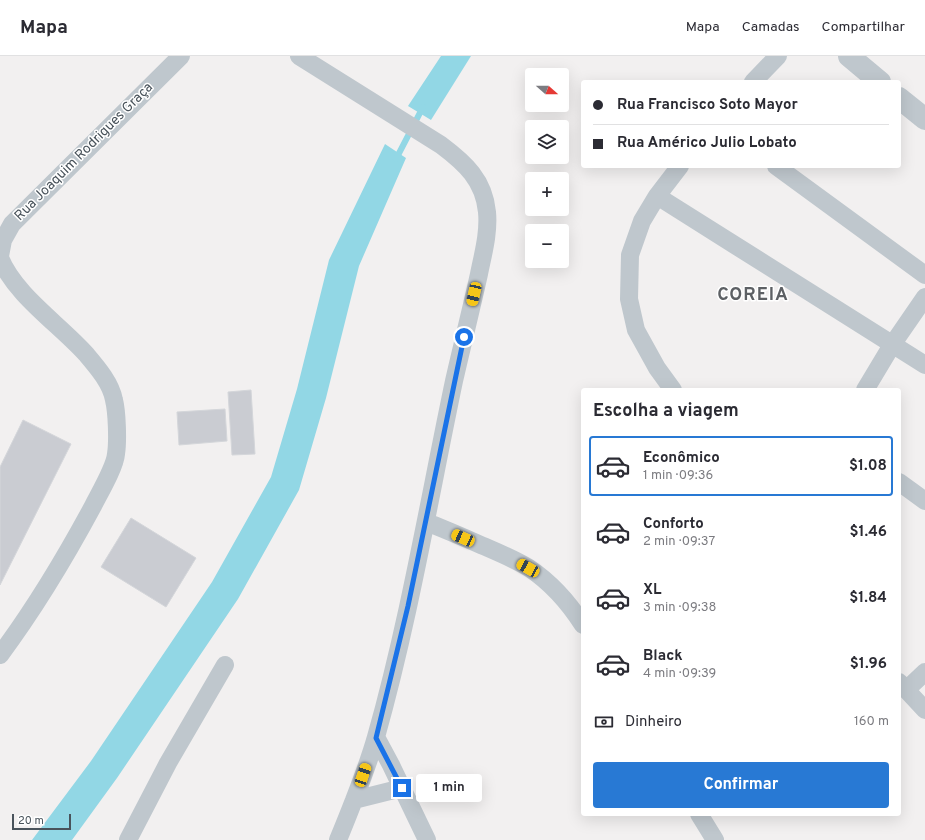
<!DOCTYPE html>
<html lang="pt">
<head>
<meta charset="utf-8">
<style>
	body { margin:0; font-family:Overpass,sans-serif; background:#f7f7f7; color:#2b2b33; height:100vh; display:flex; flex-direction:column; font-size:15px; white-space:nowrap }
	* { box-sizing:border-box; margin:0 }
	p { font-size:13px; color:#7c7c81 }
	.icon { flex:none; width:22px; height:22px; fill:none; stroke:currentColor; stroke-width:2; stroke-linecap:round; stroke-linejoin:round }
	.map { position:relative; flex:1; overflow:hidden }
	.panel { position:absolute; left:581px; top:332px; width:320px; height:428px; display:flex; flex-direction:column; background:#fff; border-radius:4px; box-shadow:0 4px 16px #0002 }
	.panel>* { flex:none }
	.banner { position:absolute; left:581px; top:24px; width:320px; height:88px; border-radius:4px; box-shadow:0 4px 16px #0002; display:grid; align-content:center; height:88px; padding:0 12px; background:#fff }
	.needle { width:26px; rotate:111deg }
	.fabs { position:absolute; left:525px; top:12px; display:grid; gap:8px }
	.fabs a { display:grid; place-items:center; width:44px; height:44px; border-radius:4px; background:#fff; box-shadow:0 4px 16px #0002; font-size:20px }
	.scale { position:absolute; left:12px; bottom:10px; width:59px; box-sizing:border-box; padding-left:4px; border:2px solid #49535b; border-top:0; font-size:11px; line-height:14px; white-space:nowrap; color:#49535b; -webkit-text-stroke:3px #fff; paint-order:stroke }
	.end { position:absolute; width:18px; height:18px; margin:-9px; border:5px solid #1a73e8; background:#fff; box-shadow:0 0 0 2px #fff }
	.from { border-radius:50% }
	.bubble { position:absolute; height:28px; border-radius:4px; background:#fff; box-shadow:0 4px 16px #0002; font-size:13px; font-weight:700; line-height:28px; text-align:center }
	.car { position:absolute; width:12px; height:24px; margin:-12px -6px; border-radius:5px; box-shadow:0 0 3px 1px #0007; background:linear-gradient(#f5c518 24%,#345 0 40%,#f5c518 0 76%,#345 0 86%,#f5c518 0) }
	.banner b { display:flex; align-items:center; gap:14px; height:38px; font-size:15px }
	.banner b+b { border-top:1px solid #e1e1e2 }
	.banner i { width:10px; height:10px; background:#2b2b33 }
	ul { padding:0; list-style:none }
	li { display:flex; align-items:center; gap:12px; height:60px; margin:0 8px 6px; padding:0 4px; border:2px solid transparent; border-radius:4px }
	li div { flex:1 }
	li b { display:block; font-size:15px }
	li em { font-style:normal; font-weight:700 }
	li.selected { border-color:#2879d4 }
	li>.icon { width:36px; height:36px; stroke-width:1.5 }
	h2 { padding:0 12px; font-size:18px; line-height:48px }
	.pay { display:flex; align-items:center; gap:10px; height:44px; padding:0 12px; font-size:15px }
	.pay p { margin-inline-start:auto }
	.primary-button { display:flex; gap:8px; margin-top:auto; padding:8px 12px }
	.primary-button a { flex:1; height:46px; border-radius:4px; background:#2879d4; color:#fff; font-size:16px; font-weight:700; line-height:46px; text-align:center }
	header { display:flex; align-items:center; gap:24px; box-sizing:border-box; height:56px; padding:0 20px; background:#fff; border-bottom:1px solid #e1e1e2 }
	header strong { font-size:19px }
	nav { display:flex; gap:22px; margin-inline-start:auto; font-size:14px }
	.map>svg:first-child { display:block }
	.water { fill:#92d7e5 }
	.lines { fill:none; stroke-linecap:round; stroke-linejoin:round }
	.stream { stroke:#92d7e5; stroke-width:6 }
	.building { fill:#caccd2; stroke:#d4d6da }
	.minor { stroke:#bfc7cd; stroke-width:18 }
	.tertiary { stroke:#bfc7cd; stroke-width:22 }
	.route { stroke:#1a73e8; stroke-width:5 }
	.labels { text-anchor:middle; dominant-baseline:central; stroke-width:3; stroke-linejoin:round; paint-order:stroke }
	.street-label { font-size:14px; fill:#49535b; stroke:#fff }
	.district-label { font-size:18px; font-weight:bold; letter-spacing:1px; fill:#5d6064; stroke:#fff }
</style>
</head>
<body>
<header>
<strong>Mapa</strong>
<nav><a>Mapa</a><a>Camadas</a><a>Compartilhar</a></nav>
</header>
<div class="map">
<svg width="925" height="784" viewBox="0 0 925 784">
	<rect width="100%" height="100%" fill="#f2f0f0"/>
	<path class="water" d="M441,0H471L431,64L408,50Z
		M385,88L406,102L359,210L326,342L299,434L238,543L117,722L72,784H32L91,705L212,526L271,421L297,333L329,204Z"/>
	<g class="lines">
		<path class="stream" d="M396,103L423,51"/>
	</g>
	<path class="building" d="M251,334L255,398L232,399L228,336Z
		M225,353L227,385L179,389L177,356Z
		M23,364L71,388L0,529V411Z
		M131,462L196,502L166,551L101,511Z"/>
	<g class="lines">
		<path class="minor" d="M299,0L441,89C465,107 484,124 487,156C489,177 483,198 479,218C471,254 462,290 454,325C429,444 409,564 376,681C366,716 352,750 338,784
			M753,26L778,0
			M776,110L925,219
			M657,140L925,309
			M0,200L3,184L12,168L181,0
			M0,202C15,239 59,268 86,298C97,311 111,327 114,344C117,356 118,385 116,398C115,411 99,438 93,450C65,502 35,552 0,599
			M673,334L657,312L636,274L629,243L630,199L642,165L657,140L680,110
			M865,334L892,289L925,241
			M899,426L925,445
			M426,466C447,474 467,483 488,492C502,498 516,504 529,512C550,526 569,547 583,569
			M899,626L925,654
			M906,634L925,616
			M376,681L391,709L427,784
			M354,744L402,732
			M699,758L715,784
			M128,784L168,707L225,609"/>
		<path class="tertiary" d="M849,0L880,26
			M899,42L925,63"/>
	</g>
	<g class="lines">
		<path class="route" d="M402,732L376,682L408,550L464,281"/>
	</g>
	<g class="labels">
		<g class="street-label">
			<text transform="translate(84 96) rotate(-45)">Rua Joaquim Rodrigues Graça</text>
		</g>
		<g class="district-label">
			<text x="753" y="239">COREIA</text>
		</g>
	</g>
</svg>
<div class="fabs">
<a><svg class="needle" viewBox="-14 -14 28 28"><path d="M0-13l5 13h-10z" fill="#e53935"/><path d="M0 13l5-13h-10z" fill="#7c7c81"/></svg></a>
<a><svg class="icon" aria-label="layers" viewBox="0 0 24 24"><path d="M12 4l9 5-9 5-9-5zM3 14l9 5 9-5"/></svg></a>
<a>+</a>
<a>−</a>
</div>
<div class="scale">20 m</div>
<i class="end from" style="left:464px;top:281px"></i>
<i class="end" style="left:402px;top:732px"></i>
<div class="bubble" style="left:416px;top:718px;width:66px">1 min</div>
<i class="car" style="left:474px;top:238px;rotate:193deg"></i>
<i class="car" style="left:463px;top:482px;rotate:294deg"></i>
<i class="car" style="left:528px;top:512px;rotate:299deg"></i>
<i class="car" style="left:363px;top:719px;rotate:19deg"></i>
<div class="banner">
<b><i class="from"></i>Rua Francisco Soto Mayor</b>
<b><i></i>Rua Américo Julio Lobato</b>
</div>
<section class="panel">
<h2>Escolha a viagem</h2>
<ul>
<li class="selected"><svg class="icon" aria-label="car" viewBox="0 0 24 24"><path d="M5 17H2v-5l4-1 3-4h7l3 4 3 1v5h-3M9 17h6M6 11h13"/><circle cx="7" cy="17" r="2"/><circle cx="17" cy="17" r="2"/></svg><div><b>Econômico</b><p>1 min · 09:36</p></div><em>$1.08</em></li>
<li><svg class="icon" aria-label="car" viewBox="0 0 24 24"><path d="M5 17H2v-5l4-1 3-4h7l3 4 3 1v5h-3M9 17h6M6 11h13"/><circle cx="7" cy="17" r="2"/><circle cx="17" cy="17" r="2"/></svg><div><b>Conforto</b><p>2 min · 09:37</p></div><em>$1.46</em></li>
<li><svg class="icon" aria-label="car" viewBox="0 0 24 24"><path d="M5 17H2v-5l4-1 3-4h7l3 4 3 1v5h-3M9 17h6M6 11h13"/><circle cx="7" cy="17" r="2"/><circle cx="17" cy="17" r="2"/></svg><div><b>XL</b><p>3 min · 09:38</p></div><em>$1.84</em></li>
<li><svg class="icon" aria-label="car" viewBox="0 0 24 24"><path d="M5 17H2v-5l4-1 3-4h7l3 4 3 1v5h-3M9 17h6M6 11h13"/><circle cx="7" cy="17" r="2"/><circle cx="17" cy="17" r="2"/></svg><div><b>Black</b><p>4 min · 09:39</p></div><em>$1.96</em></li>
</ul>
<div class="pay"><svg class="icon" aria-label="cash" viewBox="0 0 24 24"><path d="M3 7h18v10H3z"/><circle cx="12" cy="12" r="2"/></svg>Dinheiro<p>160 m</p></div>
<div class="primary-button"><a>Confirmar</a></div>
</section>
</div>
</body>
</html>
